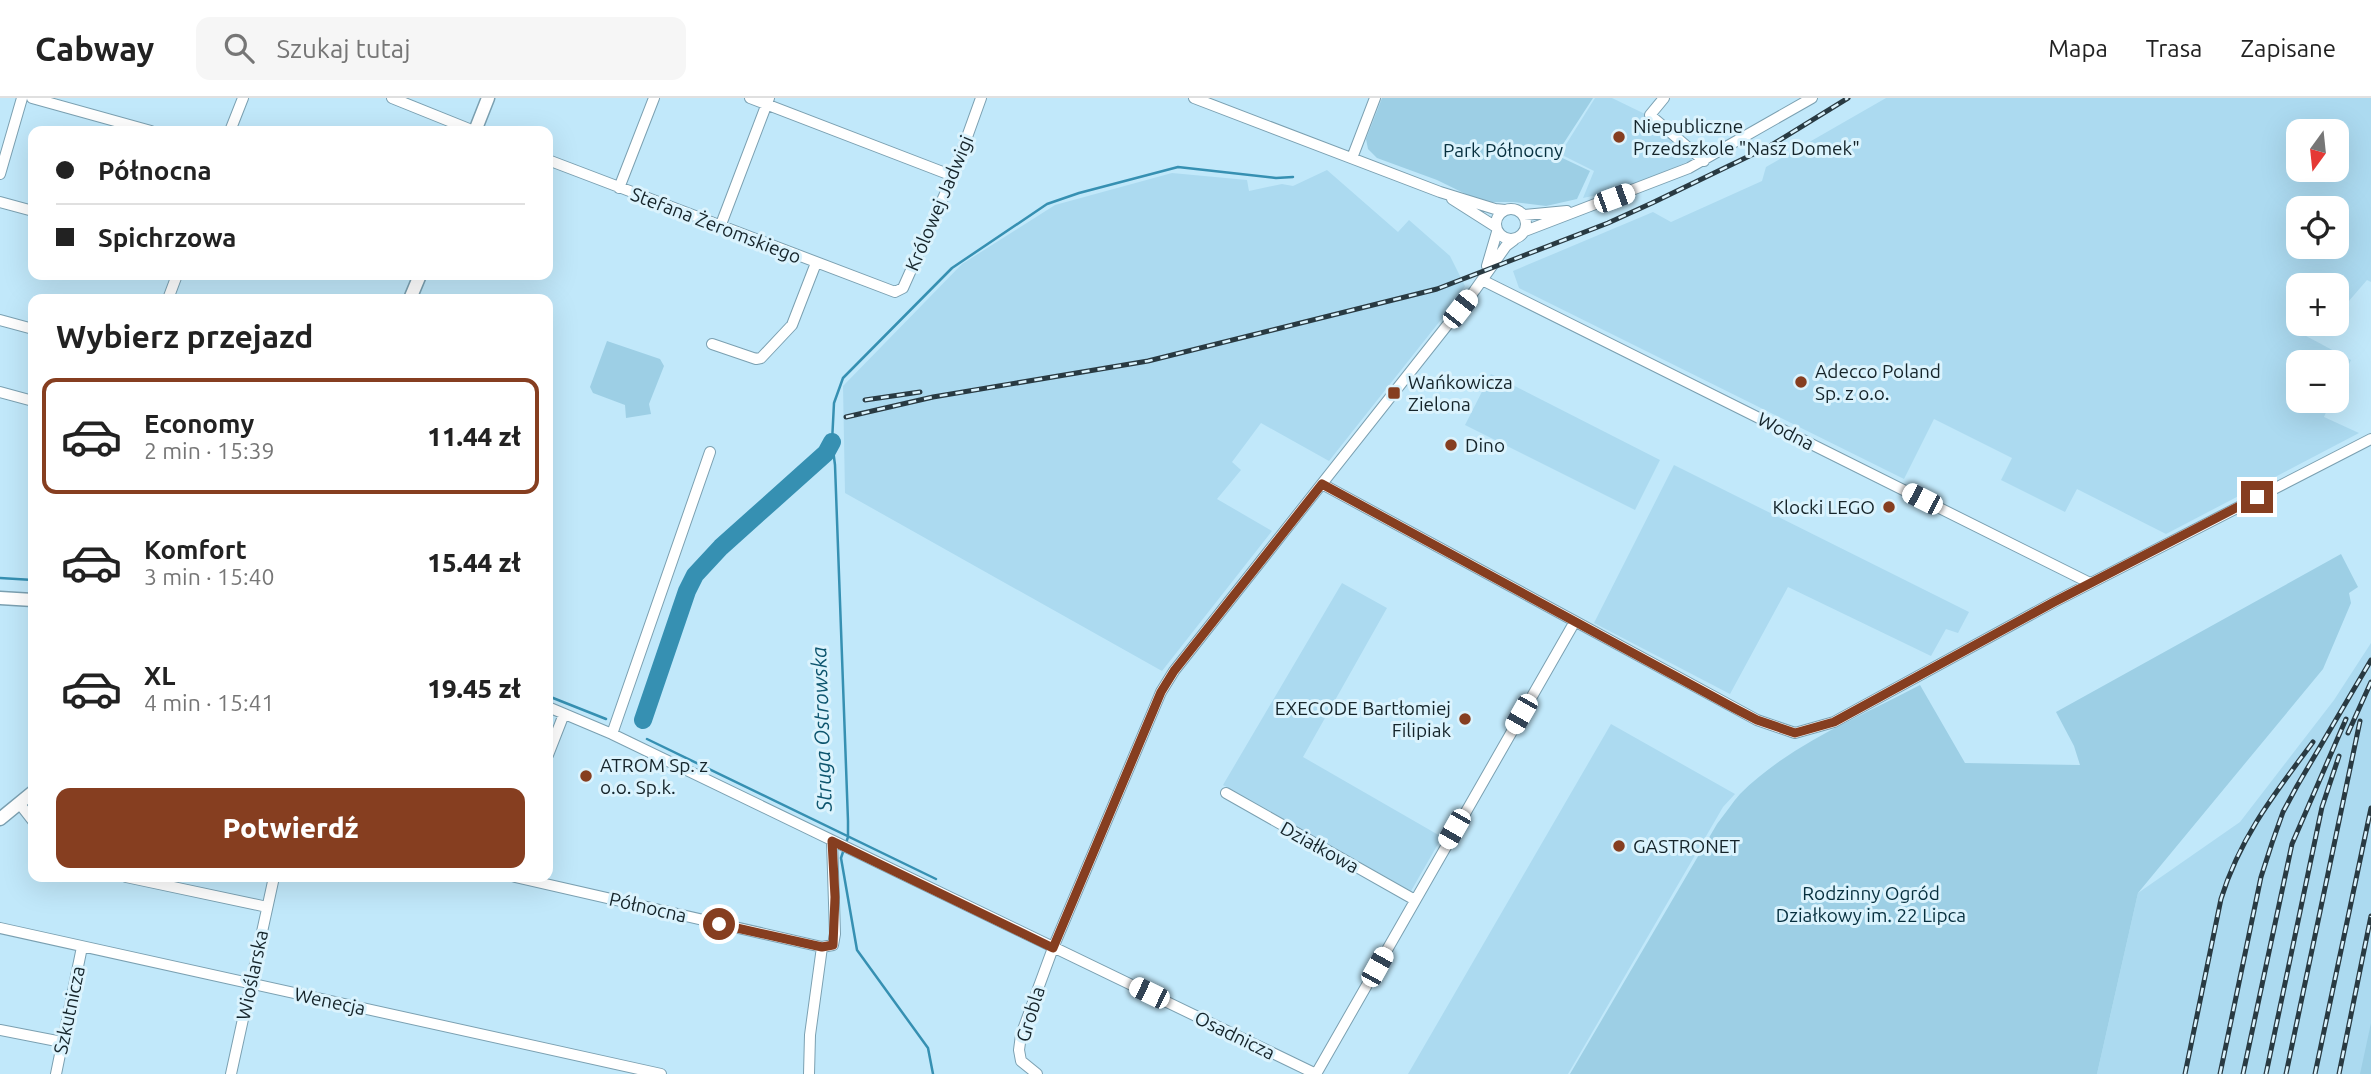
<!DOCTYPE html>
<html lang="pl">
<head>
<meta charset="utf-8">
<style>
	body { margin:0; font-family:Ubuntu,sans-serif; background:#f6f6f6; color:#222; height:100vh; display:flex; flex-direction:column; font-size:26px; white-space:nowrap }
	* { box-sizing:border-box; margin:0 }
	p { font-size:23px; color:#767676 }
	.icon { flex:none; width:38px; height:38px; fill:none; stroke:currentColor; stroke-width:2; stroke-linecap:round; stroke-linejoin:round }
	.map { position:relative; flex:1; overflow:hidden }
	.drawer { position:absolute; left:28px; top:196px; width:525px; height:588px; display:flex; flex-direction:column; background:#fff; border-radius:14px; box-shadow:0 7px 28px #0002 }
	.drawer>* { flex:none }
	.hud { position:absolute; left:28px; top:28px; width:525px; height:154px; border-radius:14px; box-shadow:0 7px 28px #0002; display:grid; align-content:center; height:154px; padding:0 28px; background:#fff }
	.needle { width:46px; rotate:195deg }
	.fabs { position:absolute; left:2286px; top:21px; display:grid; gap:14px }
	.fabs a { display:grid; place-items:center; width:63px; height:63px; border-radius:14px; background:#fff; box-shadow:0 7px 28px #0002; font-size:35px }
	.end { position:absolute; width:32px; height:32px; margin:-16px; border:9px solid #863e20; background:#fff; box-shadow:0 0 0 4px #fff }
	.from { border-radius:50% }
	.car { position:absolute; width:21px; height:42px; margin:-21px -10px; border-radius:9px; box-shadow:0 0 5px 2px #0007; background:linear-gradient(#fff 24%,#345 0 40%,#fff 0 76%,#345 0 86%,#fff 0) }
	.hud b { display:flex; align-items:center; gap:24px; height:66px; font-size:26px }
	.hud b+b { border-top:2px solid #e0e0e0 }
	.hud i { width:18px; height:18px; background:#222 }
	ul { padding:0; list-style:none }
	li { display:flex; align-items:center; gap:21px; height:116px; margin:0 14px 10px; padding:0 14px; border:4px solid transparent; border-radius:14px }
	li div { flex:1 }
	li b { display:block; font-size:26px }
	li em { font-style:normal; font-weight:800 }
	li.active { border-color:#863e20 }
	li>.icon { width:63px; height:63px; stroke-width:1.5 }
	h2 { padding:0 28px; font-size:32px; line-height:84px }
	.button { display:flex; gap:14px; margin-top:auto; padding:14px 28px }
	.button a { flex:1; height:80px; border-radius:14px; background:#863e20; color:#fff; font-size:28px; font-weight:800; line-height:80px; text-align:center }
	header { display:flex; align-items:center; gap:42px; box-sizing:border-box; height:98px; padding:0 35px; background:#fff; border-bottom:2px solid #e0e0e0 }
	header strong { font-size:33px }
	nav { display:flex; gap:38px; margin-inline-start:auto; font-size:24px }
	.search { width:490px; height:63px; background:#f6f6f6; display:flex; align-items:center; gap:18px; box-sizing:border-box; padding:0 24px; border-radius:14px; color:#767676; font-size:26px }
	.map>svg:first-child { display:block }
	.built { fill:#acdaf0; fill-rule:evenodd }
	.green { fill:#9dcfe5 }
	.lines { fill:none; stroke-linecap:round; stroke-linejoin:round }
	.stream { stroke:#3690b2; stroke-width:2.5 }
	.river { stroke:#3690b2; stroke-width:18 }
	.minor-casing { stroke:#7ba0b1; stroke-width:12 }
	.tertiary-casing { stroke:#7ba0b1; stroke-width:15 }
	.minor { stroke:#fff; stroke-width:10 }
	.tertiary { stroke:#fff; stroke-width:12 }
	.rail-casing { stroke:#293a42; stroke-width:5 }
	.rail { stroke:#dbf3fd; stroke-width:2.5; stroke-dasharray:8; stroke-linecap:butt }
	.route { stroke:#863e20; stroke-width:9 }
	.poi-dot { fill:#863e20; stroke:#dbf3fd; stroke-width:2.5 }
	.labels { text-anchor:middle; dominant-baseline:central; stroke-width:6; stroke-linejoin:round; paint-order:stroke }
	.poi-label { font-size:19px; fill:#15242a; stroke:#dbf3fd; text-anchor:start }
	.park-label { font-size:19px; fill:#062f3e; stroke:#dbf3fd }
	.street-label { font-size:19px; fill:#15242a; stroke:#dbf3fd }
	.water-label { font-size:21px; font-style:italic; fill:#0d556e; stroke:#dbf3fd }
</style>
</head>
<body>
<header>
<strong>Cabway</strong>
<div class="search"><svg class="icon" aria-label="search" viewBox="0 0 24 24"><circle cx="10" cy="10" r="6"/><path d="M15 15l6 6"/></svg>Szukaj tutaj</div>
<nav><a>Mapa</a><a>Trasa</a><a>Zapisane</a></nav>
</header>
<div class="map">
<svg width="2371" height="976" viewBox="0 0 2371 976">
	<rect width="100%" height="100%" fill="#c1e8fa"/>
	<path class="built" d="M1595,0H1612L1645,16L1648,22L1694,61L1625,91L1583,100L1594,73L1560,56Z
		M1886,0H2371V184L2367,182L2336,218V187H2298V222L2293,231L2351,262L2336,292V264H2298V303H2331L2324,319L2359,335L2166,436L2077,391L2065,414L2001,382L2012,360L1934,321L1904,381L1519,190L1513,173L1653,114L1671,124L1762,83L1766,69ZM2298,33H2336V72H2298ZM2298,110H2336V149H2298Z
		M1327,72L1398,134L1409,122L1450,158L1465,188L1451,209L1329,363L1261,325L1232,364L1241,372L1217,401L1272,433L1162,573L845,395L843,288L962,166L1055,107L1172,75L1247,82L1249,93L1282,86L1293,88Z
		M1491,276L1660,362L1635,412L1465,327Z
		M1674,367L1969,514L1958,535L1946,531L1931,558L1788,489L1730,596L1594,525Z
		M1342,485L1387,510L1303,659L1442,739L1411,793L1223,687Z
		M2371,545V976H2097L2138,795L2240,724L2334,602Z
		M1611,626L1735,696L1723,709L1568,976H1408Z"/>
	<path class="green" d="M1382,0H1593L1556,57L1590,73L1577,101L1546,108L1513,104H1482L1437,82L1377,60L1368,51L1366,41Z
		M607,243L660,261L664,268L649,306L651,316L626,320L625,307L593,295L590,289Z
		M2341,456L2358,489L2349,495L2351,505L2323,571L2138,795L2097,976H1570L1717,726C1725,716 1732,705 1740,696C1790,646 1860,619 1920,587L1965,665L2080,667L2074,648L2056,614Z
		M2371,925V976H2360Z"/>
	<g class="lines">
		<path class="stream" d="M0,480L33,482
			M548,598L606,621
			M647,641L936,781
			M933,976L928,950L857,852L841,760L848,739V723L835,367L832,344L834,305L843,280L952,170L1047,106L1079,95L1178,69L1276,80L1293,79"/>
		<path class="river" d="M643,622L687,493L695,477L721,449L826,355L832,344"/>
		<defs>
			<path id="minor" d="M32,0L151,33
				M392,0L474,33
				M750,0L953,78
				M1194,0L1440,94L1495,111L1505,112
				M1664,0L1650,17L1704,63
				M230,33L243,0
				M1352,60L1375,0
				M548,62L895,194L903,190L953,78L981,0
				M0,76L22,0
				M619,90L654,0
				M1452,101L1496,129
				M0,104L33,113
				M1496 126a15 15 0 1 1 30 0a15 15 0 1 1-30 0Z
				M1523,117L1567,113
				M720,129L769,0
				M1525,133L1689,70L1812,0
				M1487,168L1497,134
				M1482,182L2090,485
				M168,201L177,177
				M0,222L33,231
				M712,246L756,261L761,260L792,227L816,165
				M0,294L33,303
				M1322,386L1757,622L1795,635L1834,624L2054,504L2371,341
				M548,609L612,636L1316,976
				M612,636L710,354
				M548,657L564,616
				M1226,695L1415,802
				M19,705L33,723
				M126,779L267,809
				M515,779L822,849
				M0,830L661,976
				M0,932L62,944
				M56,976L82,849
				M231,976L274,779
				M809,976L810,937L822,849L833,847L835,836L832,743
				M1037,976L1021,963L1019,952L1021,937L1053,850L1161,594L1174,573L1475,192L1506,148L1514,142
				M1316,976L1574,525"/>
			<path id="tertiary" d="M475,33L488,0
				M410,201L420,177
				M0,500L33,502
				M0,721L33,694"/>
		</defs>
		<use href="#minor" class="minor-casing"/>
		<use href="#tertiary" class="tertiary-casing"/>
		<use href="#minor" class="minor"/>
		<use href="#tertiary" class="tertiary"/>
		<defs>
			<path id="rail" d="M865,302L920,294
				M846,319L933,299L1148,263L1437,191L1608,125L1652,105L1770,48L1848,0
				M2348,635L2371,584
				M2185,976L2221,801C2240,739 2275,695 2313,644
				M2220,976L2261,779L2272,745L2283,714L2297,688L2371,562
				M2243,976L2292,746L2346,621
				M2266,976L2322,709L2339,658
				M2286,976L2360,623
				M2315,976L2371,710
				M2339,976L2371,818"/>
		</defs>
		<use href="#rail" class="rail-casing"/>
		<use href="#rail" class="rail"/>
	</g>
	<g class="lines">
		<path class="route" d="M719,826L822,849L833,847L835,799L832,743L1053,850L1161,594L1174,573L1322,386L1734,610L1757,622L1795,635L1834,624L2054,504L2257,399"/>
	</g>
	<g class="poi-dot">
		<circle cx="1619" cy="39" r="7"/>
		<circle cx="1801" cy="284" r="7"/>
		<rect x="1387" y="288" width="14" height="14" rx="3.5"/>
		<circle cx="1451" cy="347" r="7"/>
		<circle cx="1889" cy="409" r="7"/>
		<circle cx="1465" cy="621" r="7"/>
		<circle cx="586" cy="678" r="7"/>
		<circle cx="1619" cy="748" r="7"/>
	</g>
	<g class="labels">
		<g class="poi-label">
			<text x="1633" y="28">Niepubliczne<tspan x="1633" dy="22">Przedszkole "Nasz Domek"</tspan></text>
			<text x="1815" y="273">Adecco Poland<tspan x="1815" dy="22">Sp. z o.o.</tspan></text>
			<text x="1408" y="284">Wańkowicza<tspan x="1408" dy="22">Zielona</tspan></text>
			<text x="1465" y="347">Dino</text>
			<text x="1875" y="409" text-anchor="end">Klocki LEGO</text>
			<text x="1451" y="610" text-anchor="end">EXECODE Bartłomiej<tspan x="1451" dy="22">Filipiak</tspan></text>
			<text x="600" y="667">ATROM Sp. z<tspan x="600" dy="22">o.o. Sp.k.</tspan></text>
			<text x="1633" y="748">GASTRONET</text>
		</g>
		<g class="park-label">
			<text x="1503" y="52">Park Północny</text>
			<text x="1871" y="795">Rodzinny Ogród<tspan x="1871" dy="22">Działkowy im. 22 Lipca</tspan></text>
		</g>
		<g class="street-label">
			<text transform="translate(939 105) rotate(-67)">Królowej Jadwigi</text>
			<text transform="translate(716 127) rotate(21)">Stefana Żeromskiego</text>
			<text transform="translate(1786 333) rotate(27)">Wodna</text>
			<text transform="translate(1320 749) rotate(29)">Działkowa</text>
			<text transform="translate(648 809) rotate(13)">Północna</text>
			<text transform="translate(252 877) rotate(-78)">Wioślarska</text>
			<text transform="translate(330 903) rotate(12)">Wenecja</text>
			<text transform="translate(69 912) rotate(-78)">Szkutnicza</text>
			<text transform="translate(1030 916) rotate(-73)">Grobla</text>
			<text transform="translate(1235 937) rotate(26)">Osadnicza</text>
		</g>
		<g class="water-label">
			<text transform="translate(821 631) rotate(-92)">Struga Ostrowska</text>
		</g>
	</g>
</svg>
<div class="fabs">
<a><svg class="needle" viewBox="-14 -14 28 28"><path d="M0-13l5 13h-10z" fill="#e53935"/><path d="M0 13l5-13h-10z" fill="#767676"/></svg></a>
<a><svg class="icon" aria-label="locate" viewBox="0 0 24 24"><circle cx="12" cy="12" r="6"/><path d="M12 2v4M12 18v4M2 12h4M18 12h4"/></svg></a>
<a>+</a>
<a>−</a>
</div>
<i class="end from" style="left:719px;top:826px"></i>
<i class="end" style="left:2257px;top:399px"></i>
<i class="car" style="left:1614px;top:100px;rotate:70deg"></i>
<i class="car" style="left:1460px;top:211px;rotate:38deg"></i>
<i class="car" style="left:1922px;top:401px;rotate:297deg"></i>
<i class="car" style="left:1521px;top:616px;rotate:210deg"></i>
<i class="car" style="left:1454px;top:731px;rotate:210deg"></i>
<i class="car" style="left:1377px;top:869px;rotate:29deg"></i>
<i class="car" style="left:1149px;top:895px;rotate:296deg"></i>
<div class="hud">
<b><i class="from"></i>Północna</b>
<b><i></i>Spichrzowa</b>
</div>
<section class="drawer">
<h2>Wybierz przejazd</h2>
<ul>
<li class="active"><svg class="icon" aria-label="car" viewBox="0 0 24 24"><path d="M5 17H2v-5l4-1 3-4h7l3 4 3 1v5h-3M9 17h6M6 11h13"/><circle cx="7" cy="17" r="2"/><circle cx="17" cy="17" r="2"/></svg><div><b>Economy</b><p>2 min · 15:39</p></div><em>11.44 zł</em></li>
<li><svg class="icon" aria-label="car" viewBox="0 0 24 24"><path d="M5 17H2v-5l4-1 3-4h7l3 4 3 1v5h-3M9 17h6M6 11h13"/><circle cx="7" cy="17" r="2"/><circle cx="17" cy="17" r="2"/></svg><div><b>Komfort</b><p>3 min · 15:40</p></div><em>15.44 zł</em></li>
<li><svg class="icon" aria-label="car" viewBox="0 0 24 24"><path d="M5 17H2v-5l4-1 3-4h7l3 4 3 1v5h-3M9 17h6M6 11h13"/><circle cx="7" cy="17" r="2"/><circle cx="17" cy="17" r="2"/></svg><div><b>XL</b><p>4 min · 15:41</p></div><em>19.45 zł</em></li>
</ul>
<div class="button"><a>Potwierdź</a></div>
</section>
</div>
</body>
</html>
